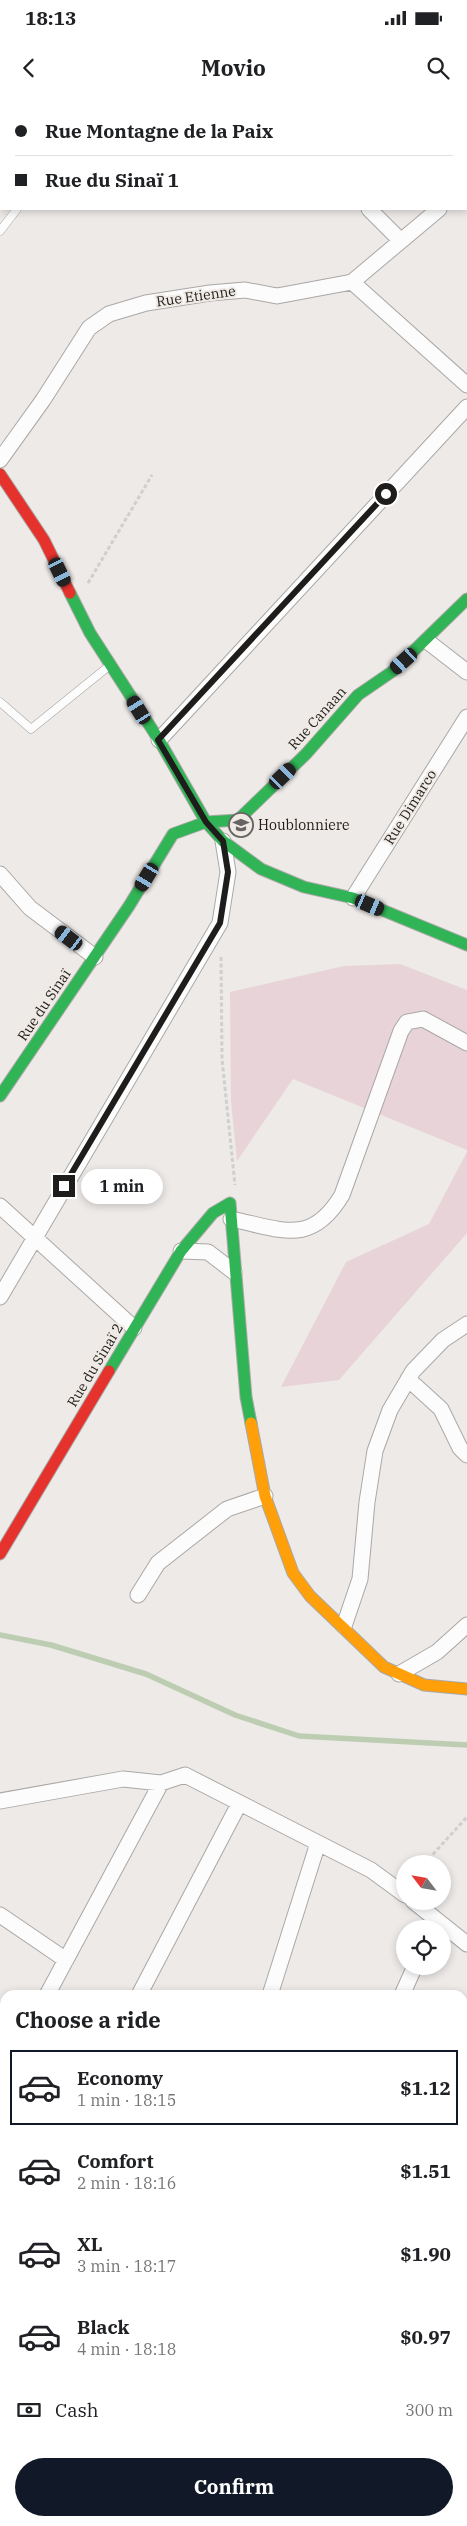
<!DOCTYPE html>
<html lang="en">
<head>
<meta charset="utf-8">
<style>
	body { margin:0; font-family:"IBM Plex Serif",serif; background:#f2f2f2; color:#202124; height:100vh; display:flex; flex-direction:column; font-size:19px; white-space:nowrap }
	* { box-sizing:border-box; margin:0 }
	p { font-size:16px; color:#757577 }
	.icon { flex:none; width:28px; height:28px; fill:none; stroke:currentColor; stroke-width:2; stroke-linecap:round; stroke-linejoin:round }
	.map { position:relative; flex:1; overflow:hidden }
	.side { position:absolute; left:0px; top:1890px; width:468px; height:536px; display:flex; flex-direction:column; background:#fff; border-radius:15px 15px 0 0; box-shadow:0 2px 8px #0003 }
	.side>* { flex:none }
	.hud { position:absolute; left:0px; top:0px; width:468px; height:110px; box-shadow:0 2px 8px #0003; display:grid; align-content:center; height:110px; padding:0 15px; background:#fff }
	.needle { width:32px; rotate:301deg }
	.fabs { position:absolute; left:396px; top:1755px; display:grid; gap:10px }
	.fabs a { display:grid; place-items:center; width:55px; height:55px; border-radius:50%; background:#fff; box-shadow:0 2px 8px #0003; font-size:25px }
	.end { position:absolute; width:22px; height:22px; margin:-11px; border:6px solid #1f1d1b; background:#fff; box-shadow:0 0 0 2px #fff }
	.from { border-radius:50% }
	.bubble { position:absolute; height:35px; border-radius:18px; background:#fff; box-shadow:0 2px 8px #0003; font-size:16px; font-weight:700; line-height:35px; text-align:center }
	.car { position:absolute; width:15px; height:30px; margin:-15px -8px; border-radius:6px; box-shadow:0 0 4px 1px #0007; background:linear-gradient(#222 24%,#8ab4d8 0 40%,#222 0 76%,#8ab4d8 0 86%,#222 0) }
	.hud b { display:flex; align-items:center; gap:18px; height:48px; font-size:19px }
	.hud b+b { border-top:1px solid #e0e0e0 }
	.hud i { width:12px; height:12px; background:#202124 }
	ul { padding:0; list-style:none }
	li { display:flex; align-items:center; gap:15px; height:75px; margin:0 10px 8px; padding:0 5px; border:2px solid transparent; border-radius:0px }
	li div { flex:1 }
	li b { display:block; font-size:19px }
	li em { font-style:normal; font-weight:700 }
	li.active { border-color:#111827 }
	li>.icon { width:45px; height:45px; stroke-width:1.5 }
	h2 { padding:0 15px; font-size:22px; line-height:60px }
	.pay { display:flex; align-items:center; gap:12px; height:55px; padding:0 15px; font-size:19px }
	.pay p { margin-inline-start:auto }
	.cta { display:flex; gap:10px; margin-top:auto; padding:10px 15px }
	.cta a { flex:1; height:58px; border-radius:30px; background:#111827; color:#fff; font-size:20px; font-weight:700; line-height:58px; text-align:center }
	.status { display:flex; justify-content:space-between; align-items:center; height:35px; padding:0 25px; background:#fff; direction:ltr }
	.status svg { height:14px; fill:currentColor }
	header { display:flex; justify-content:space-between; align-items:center; height:65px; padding:0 15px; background:#fff; font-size:22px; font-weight:700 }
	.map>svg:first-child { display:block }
	.green { fill:#e8d3d9 }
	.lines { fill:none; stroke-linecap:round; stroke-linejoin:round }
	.stream { stroke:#bdcdb2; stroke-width:5.5 }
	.lane-casing { stroke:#aaa8a6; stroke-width:9 }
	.street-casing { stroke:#aaa8a6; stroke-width:17 }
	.fast-casing { stroke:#aaa8a6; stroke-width:13 }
	.slow-casing { stroke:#aaa8a6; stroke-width:13 }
	.jam-casing { stroke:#aaa8a6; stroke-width:13 }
	.path { stroke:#cfcfce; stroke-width:3; stroke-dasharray:4 2.5; stroke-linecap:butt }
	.lane { stroke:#fcfcfc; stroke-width:8 }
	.street { stroke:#fcfcfc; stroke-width:15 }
	.fast { stroke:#30b455; stroke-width:11 }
	.slow { stroke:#ff9f0a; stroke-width:11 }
	.jam { stroke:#e5322d; stroke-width:11 }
	.route { stroke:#1f1d1b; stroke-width:6 }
	.labels { text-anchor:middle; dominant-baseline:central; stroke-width:4; stroke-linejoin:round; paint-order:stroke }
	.street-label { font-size:14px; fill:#1f1d1b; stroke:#f0eae5 }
	.poi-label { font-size:14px; fill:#1f1d1b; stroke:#f0eae5; text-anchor:start }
</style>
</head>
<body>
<div class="status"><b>18:13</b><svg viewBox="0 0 49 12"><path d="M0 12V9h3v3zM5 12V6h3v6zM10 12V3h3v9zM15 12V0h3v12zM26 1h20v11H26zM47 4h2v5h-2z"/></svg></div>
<header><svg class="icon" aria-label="back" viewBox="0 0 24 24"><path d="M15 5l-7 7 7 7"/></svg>Movio<svg class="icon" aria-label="search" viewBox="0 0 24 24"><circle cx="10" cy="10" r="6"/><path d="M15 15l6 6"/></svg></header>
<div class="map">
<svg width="467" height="2426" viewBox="0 0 467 2426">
	<rect width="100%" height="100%" fill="#edeae8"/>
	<path class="green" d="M400,864L467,890V1050L293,979L237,1061L231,1001L230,892L344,866Z
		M467,1052V1133L339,1280L281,1287L346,1162L429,1124Z"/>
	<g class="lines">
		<path class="stream" d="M0,1535L51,1545L146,1574L235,1615L299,1636L467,1645"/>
		<defs>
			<path id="lane" d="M363,0L364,1
				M0,131L17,109
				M0,602L31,629L109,566"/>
			<path id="street" d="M27,0L28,1
				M238,0L239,1
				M179,1L180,0
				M466,86H467
				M369,109L401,141
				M352,182L467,285
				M0,360L43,300L89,228L109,214L146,203L210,193L245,190L277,196L352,182L439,109
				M427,541L467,572
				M159,640L467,307
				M0,774L30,808L95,857
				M353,798L467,617
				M0,1106L134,1228
				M231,1119C281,1129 311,1147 342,1095L401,931L407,922L423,919L467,943
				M181,1151L208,1152L234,1172
				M0,1197L220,823L228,772L223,741
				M408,1279L441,1309L460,1348L467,1355
				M138,1495L158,1463L227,1409L265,1396
				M344,1526L360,1479L367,1402L375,1351L390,1310L413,1271L443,1240L467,1224
				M399,1574L437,1552L467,1525
				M0,1701L123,1679L161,1683L185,1675L371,1770L405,1795
				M413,1801L467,1844
				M0,1815L66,1860
				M47,1895L161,1683
				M139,1895L239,1704
				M270,1895L318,1743
				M402,1895L415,1866
				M0,1976L5,1967
				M462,2007H467
				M462,2067L467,2057
				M462,2239L467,2238
				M0,2283L5,2285
				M0,2382L5,2391
				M24,2421L26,2426
				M303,2421L327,2426"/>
			<path id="fast" d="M70,493L90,533L159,640L206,722L223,741L261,769L304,787L353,798L467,845
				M0,996L129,806L173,734L206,722L238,720L306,654L358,595L393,571L467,499
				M109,1271L181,1151L213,1113L230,1103L246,1297L251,1323"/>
			<path id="slow" d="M251,1323L265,1396L293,1473L310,1496L384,1567L424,1585L467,1589"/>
			<path id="jam" d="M0,374L44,440L70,493
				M0,1454L109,1271"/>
		</defs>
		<use href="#lane" class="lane-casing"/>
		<use href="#street" class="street-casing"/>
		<use href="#fast" class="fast-casing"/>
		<use href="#slow" class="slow-casing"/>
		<use href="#jam" class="jam-casing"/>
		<path class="path" d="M88,483L152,375
			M221,857L222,959L235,1085
			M424,1764L467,1717"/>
		<use href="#lane" class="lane"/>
		<use href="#street" class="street"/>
		<use href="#fast" class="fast"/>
		<use href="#slow" class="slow"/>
		<use href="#jam" class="jam"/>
	</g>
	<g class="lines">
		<path class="route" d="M64,1086L220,823L228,772L223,741L206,722L158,640L386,394"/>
	</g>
	<defs>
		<symbol id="school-ring" viewBox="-11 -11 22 22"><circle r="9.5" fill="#f0eae5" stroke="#676563" stroke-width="1.5"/><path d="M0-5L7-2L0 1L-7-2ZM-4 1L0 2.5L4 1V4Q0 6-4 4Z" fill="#676563"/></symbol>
	</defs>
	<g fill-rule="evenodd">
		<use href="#school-ring" x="227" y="711" width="28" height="28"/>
	</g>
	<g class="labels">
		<g class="street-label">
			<text transform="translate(196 196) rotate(-8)">Rue Etienne</text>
			<text transform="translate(317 618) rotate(-48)">Rue Canaan</text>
			<text transform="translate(410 707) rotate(-58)">Rue Dimarco</text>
			<text transform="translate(44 905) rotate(-56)">Rue du Sinaï</text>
			<text transform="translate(95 1265) rotate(-59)">Rue du Sinaï 2</text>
		</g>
		<g class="poi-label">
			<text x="258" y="725">Houblonniere</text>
		</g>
	</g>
</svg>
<div class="fabs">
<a><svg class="needle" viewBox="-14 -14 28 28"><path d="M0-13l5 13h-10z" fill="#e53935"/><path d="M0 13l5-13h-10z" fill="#757577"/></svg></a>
<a><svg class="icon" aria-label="locate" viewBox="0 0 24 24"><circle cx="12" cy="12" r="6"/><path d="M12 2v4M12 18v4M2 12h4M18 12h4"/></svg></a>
</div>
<i class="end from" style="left:386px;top:394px"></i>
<i class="end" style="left:64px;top:1086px"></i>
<div class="bubble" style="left:81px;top:1069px;width:82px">1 min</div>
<i class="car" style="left:60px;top:472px;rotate:154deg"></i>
<i class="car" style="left:404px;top:561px;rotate:228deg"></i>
<i class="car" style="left:139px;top:610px;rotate:328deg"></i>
<i class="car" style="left:283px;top:676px;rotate:46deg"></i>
<i class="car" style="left:147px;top:777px;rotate:211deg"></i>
<i class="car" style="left:370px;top:805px;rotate:113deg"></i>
<i class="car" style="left:69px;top:838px;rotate:307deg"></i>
<div class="hud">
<b><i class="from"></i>Rue Montagne de la Paix</b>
<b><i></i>Rue du Sinaï 1</b>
</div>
<section class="side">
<h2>Choose a ride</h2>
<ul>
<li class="active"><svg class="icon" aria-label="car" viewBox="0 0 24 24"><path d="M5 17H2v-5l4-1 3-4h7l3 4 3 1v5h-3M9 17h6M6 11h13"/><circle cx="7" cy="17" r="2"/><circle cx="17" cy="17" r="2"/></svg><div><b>Economy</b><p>1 min · 18:15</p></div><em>$1.12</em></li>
<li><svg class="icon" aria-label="car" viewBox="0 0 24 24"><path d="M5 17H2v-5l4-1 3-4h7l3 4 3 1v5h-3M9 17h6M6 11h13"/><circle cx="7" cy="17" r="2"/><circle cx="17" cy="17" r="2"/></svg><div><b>Comfort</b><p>2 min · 18:16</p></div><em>$1.51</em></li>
<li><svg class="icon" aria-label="car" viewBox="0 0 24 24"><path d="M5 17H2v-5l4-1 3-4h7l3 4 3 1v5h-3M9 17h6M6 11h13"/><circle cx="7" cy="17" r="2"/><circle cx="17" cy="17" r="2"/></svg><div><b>XL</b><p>3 min · 18:17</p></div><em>$1.90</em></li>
<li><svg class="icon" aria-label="car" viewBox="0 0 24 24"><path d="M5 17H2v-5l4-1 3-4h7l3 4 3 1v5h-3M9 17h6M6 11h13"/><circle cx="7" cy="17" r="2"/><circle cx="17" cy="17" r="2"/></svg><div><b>Black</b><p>4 min · 18:18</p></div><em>$0.97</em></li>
</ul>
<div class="pay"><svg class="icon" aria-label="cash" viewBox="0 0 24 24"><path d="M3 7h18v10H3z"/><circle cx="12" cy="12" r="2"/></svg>Cash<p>300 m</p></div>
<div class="cta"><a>Confirm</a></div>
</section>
</div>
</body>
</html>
